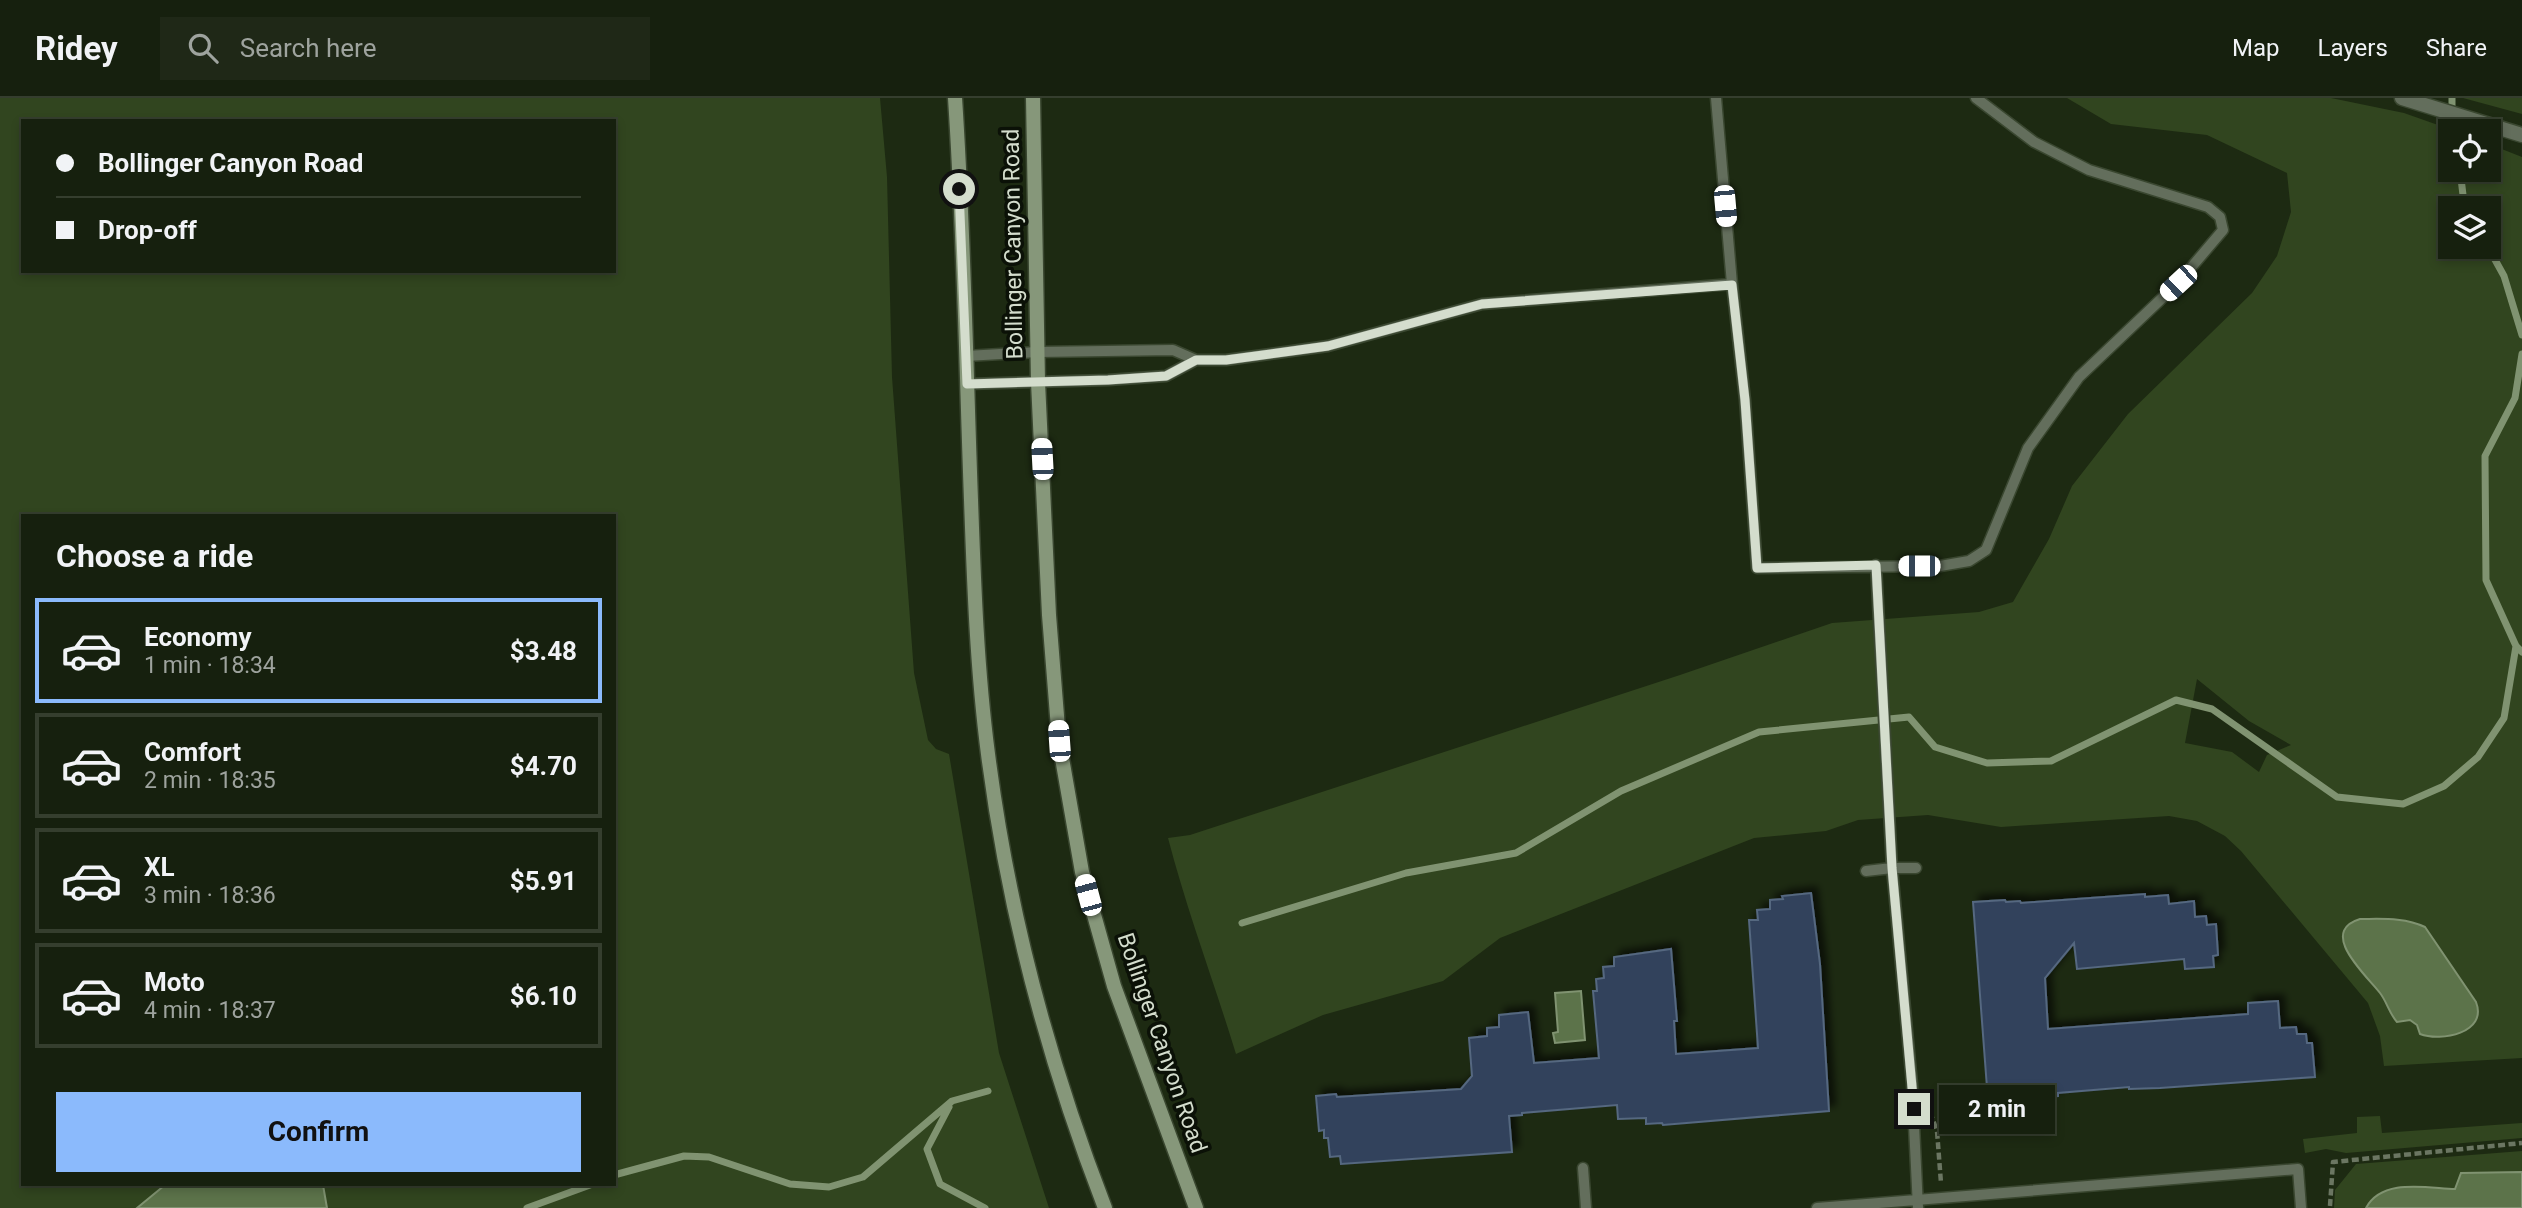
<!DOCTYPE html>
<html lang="en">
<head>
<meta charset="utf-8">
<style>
	body { margin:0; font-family:Roboto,sans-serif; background:#1f2817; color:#f1f3f6; height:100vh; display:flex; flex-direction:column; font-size:26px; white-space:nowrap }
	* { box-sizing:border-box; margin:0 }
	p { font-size:23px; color:#9ea39e }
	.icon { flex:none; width:38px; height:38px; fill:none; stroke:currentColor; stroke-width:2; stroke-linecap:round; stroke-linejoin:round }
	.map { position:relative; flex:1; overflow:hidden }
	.sheet { position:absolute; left:21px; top:416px; width:595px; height:672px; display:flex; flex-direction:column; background:#16200e; border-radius:0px; box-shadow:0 4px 10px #0003,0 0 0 2px #353e2e }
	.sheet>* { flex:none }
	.hud { position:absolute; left:21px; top:21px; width:595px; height:154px; border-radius:0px; box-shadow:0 4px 10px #0003,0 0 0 2px #353e2e; display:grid; align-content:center; height:154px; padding:0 35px; background:#16200e }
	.buttons { position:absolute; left:2438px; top:21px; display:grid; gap:14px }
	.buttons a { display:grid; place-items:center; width:63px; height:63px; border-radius:0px; background:#16200e; box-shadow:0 4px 10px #0003,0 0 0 2px #353e2e; font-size:35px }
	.end { position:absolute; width:32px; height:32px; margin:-16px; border:9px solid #d4ddcd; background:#111; box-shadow:0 0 0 4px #111 }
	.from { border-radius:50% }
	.bubble { position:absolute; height:49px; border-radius:0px; background:#16200e; box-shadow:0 4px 10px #0003,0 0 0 2px #353e2e; font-size:23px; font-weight:700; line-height:49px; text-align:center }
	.car { position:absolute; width:21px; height:42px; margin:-21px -10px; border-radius:9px; box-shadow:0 0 5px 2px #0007; background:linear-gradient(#fff 24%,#345 0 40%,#fff 0 76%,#345 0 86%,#fff 0) }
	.hud b { display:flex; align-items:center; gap:24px; height:66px; font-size:26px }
	.hud b+b { border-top:2px solid #353e2e }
	.hud i { width:18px; height:18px; background:#f1f3f6 }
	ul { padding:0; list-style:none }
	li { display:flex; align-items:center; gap:21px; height:105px; margin:0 14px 10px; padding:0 21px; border:4px solid #353e2e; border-radius:0px }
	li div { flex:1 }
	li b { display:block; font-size:26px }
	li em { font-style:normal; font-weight:700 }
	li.active { border-color:#8bbafc }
	li>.icon { width:63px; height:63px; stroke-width:1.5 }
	h2 { padding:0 35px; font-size:32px; line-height:84px }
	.action { display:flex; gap:14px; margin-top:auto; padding:14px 35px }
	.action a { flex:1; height:80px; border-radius:0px; background:#8bbafc; color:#111; font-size:28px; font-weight:700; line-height:80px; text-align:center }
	header { display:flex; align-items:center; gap:42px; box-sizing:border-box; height:98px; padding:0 35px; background:#16200e; border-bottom:2px solid #353e2e }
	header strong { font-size:33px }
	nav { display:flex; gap:38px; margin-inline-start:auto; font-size:24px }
	.search { width:490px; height:63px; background:#1f2817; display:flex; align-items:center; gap:18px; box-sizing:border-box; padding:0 24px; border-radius:0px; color:#9ea39e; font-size:26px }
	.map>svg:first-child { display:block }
	.green { fill:#31451f; fill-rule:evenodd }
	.water { fill:#5c734a; stroke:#809371; stroke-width:2 }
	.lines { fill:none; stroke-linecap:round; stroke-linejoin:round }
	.stream { stroke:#809371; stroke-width:7 }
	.building { fill:#32435b; stroke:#556780; stroke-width:2; filter:url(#shadow) }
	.service-casing { stroke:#3a4730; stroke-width:13 }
	.pedestrian-casing { stroke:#3a4730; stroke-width:17 }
	.secondary-casing { stroke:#3a4730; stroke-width:17 }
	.path { stroke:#6b7662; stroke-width:4.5; stroke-dasharray:7 3.5; stroke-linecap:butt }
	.service { stroke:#636e5c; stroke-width:10 }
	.pedestrian { stroke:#636e5c; stroke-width:14 }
	.secondary { stroke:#86977a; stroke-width:14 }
	.route { stroke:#d4ddcd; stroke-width:9 }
	.labels { text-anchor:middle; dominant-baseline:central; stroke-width:7; stroke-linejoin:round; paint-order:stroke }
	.street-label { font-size:23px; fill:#d4ddcd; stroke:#0b1107 }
</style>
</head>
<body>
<header>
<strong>Ridey</strong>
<div class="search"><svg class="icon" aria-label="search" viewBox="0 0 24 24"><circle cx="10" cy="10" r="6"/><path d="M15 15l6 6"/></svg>Search here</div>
<nav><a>Map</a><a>Layers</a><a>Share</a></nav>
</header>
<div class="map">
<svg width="2522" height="1110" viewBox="0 0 2522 1110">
	<defs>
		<filter id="shadow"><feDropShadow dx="6" dy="-6" stdDeviation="3.5" flood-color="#0009"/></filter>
	</defs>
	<rect width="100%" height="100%" fill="#1d2a12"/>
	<path class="green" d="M0,0H880L887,79L892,279L914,575L928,642L936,651L949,656L999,955L1049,1110H327L323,1087H614V418H23V1087H165L137,1110H0ZM23,23H614V173H23Z
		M2067,0H2331L2404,15L2455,33H2450V72H2488L2489,46L2522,59V960L2384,968L2380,938L2368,905L2241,753L2225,738L2197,723L2169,718L2001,729L1928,717L1858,722L1826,733L1754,740L1500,840L1443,883L1323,917L1236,956C1214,884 1187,813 1168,740L1190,737L1680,577L1832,525L1979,514L2013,504L2049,441L2072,388L2128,316L2252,195L2277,158L2291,114L2287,75L2207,37L2111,26ZM2450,110H2488V149H2450ZM2197,581L2249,623L2291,647L2267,657L2259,674L2232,654L2185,645Z
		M2463,0H2522V16Z
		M2380,1018L2382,1035L2522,1025V1040L2346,1055L2326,1051L2305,1055L2303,1041L2357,1035V1019Z
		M2522,1053V1110H2334L2335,1092L2356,1066Z"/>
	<path class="water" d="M2360,821C2381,821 2405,819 2425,829L2476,904C2488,935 2441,944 2420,936L2417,927L2410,922L2397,924C2389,915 2387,904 2380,895C2367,878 2317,834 2360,821Z
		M1581,893L1585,942L1555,945L1553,935L1558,934L1555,895Z
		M2522,1074V1110H2366C2382,1080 2426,1090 2455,1091L2461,1075Z
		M165,1087H323L327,1110H137Z"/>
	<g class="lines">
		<path class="stream" d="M2452,0V33
			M2460,72L2463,97L2468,110
			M2488,149L2504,178L2522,237
			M2522,256L2515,300L2485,358L2486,482L2516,548L2522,554
			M1242,825L1406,775L1516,755L1621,693L1759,634L1909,619L1935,649L1987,665L2051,663L2176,602L2212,611L2337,699L2403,706L2444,688L2478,659L2504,620L2516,548
			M949,1009L927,1051L940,1086L985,1110
			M614,1077L684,1058L709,1059L790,1086L829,1089L863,1079L952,1003L988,993
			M527,1110L590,1087"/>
	</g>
	<path class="building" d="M1811,795L1820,866L1829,1013L1663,1027L1662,1025L1646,1026V1020L1618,1021L1617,1007L1522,1015V1017L1509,1018L1512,1054L1341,1066L1340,1058L1330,1059L1328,1040H1324V1032L1319,1033L1316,998L1336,996L1337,999L1461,991L1472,978L1469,940L1487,938V930L1499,929V917L1528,914L1534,965L1599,960L1593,893H1597L1596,881L1604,880L1603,869L1614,868V859L1671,851L1677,923H1674L1676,956L1758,950L1749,822H1758L1757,812L1770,811V802L1783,801L1782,798Z
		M2145,796V799L2168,797L2169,806L2194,803L2195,819L2206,818L2207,827L2216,826L2218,857L2213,858L2214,869L2185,871L2184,861L2077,871L2074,845L2045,880L2048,931L2248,916V905L2278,903L2280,930L2296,929L2297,936H2306L2307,945H2312L2315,979L2160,990L2129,991V989L2058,995V998L1988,1003L1973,804L2005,802L2006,804L2020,803L2021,805Z"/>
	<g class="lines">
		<defs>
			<path id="service" d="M1716,0L1732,186L1745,302L1757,470L1940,468L1969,463L1986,452L2028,350L2079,279L2178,185L2223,132L2220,119L2208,109L2089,72L2034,44L1976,0
				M966,258L1037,254L1173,252L1196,262H1226L1328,248L1482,206L1732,186
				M967,286L1108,282L1166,278L1196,262
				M1876,467L1892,770H1916
				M1866,773L1892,770L1912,986L1918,1110
				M1583,1070L1586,1110
				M1817,1110L2298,1071L2301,1110"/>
			<path id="pedestrian" d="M2402,0L2522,37"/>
			<path id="secondary" d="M955,0C964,134 966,268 971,402C974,487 977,572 988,656C1008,812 1048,963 1105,1110
				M1033,0L1038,284L1049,517L1059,643L1082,774L1114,888L1196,1110"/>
		</defs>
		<use href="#service" class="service-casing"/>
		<use href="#pedestrian" class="pedestrian-casing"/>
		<use href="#secondary" class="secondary-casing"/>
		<path class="path" d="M1930,1014L1937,1033L1941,1085
			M2330,1108L2333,1064L2522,1045"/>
		<use href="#service" class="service"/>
		<use href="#pedestrian" class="pedestrian"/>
		<use href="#secondary" class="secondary"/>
	</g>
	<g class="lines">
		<path class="route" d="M959,91L967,286L1108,282L1166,278L1196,262H1226L1328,248L1482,206L1732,187L1745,302L1757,470L1876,467L1892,770L1914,1011"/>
	</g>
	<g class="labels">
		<g class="street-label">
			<text transform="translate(1013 146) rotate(-91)">Bollinger Canyon Road</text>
			<text transform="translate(1162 945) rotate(71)">Bollinger Canyon Road</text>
		</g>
	</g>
</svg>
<div class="buttons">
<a><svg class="icon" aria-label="locate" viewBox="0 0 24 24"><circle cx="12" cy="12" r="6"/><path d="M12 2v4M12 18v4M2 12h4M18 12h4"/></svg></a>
<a><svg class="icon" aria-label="layers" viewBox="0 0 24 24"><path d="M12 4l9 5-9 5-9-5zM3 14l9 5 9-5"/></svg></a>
</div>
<i class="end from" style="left:959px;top:91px"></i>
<i class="end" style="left:1914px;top:1011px"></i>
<div class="bubble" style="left:1939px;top:987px;width:116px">2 min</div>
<i class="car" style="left:1725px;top:108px;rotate:175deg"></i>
<i class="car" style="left:2178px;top:185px;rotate:227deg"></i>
<i class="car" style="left:1042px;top:361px;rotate:357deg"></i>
<i class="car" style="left:1919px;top:468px;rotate:270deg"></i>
<i class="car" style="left:1059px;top:643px;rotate:356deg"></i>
<i class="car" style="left:1088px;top:797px;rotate:345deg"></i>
<div class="hud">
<b><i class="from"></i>Bollinger Canyon Road</b>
<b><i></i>Drop-off</b>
</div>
<section class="sheet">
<h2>Choose a ride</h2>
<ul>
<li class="active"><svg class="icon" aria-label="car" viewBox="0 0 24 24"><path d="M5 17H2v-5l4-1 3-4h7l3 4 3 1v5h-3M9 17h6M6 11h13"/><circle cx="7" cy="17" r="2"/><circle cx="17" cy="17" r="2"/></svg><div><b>Economy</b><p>1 min · 18:34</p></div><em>$3.48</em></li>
<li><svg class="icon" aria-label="car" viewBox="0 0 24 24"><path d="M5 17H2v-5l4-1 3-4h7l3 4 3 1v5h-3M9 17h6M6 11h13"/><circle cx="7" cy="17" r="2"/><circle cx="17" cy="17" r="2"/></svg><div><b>Comfort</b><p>2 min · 18:35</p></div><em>$4.70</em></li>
<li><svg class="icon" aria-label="car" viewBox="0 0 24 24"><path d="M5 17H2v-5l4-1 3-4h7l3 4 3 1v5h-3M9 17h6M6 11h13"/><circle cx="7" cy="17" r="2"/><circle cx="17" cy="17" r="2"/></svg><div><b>XL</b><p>3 min · 18:36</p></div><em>$5.91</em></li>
<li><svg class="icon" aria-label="car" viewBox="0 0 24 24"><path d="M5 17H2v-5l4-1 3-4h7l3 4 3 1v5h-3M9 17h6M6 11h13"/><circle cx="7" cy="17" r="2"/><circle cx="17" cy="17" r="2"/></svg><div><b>Moto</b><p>4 min · 18:37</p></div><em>$6.10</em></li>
</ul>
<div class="action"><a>Confirm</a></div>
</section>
</div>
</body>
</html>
